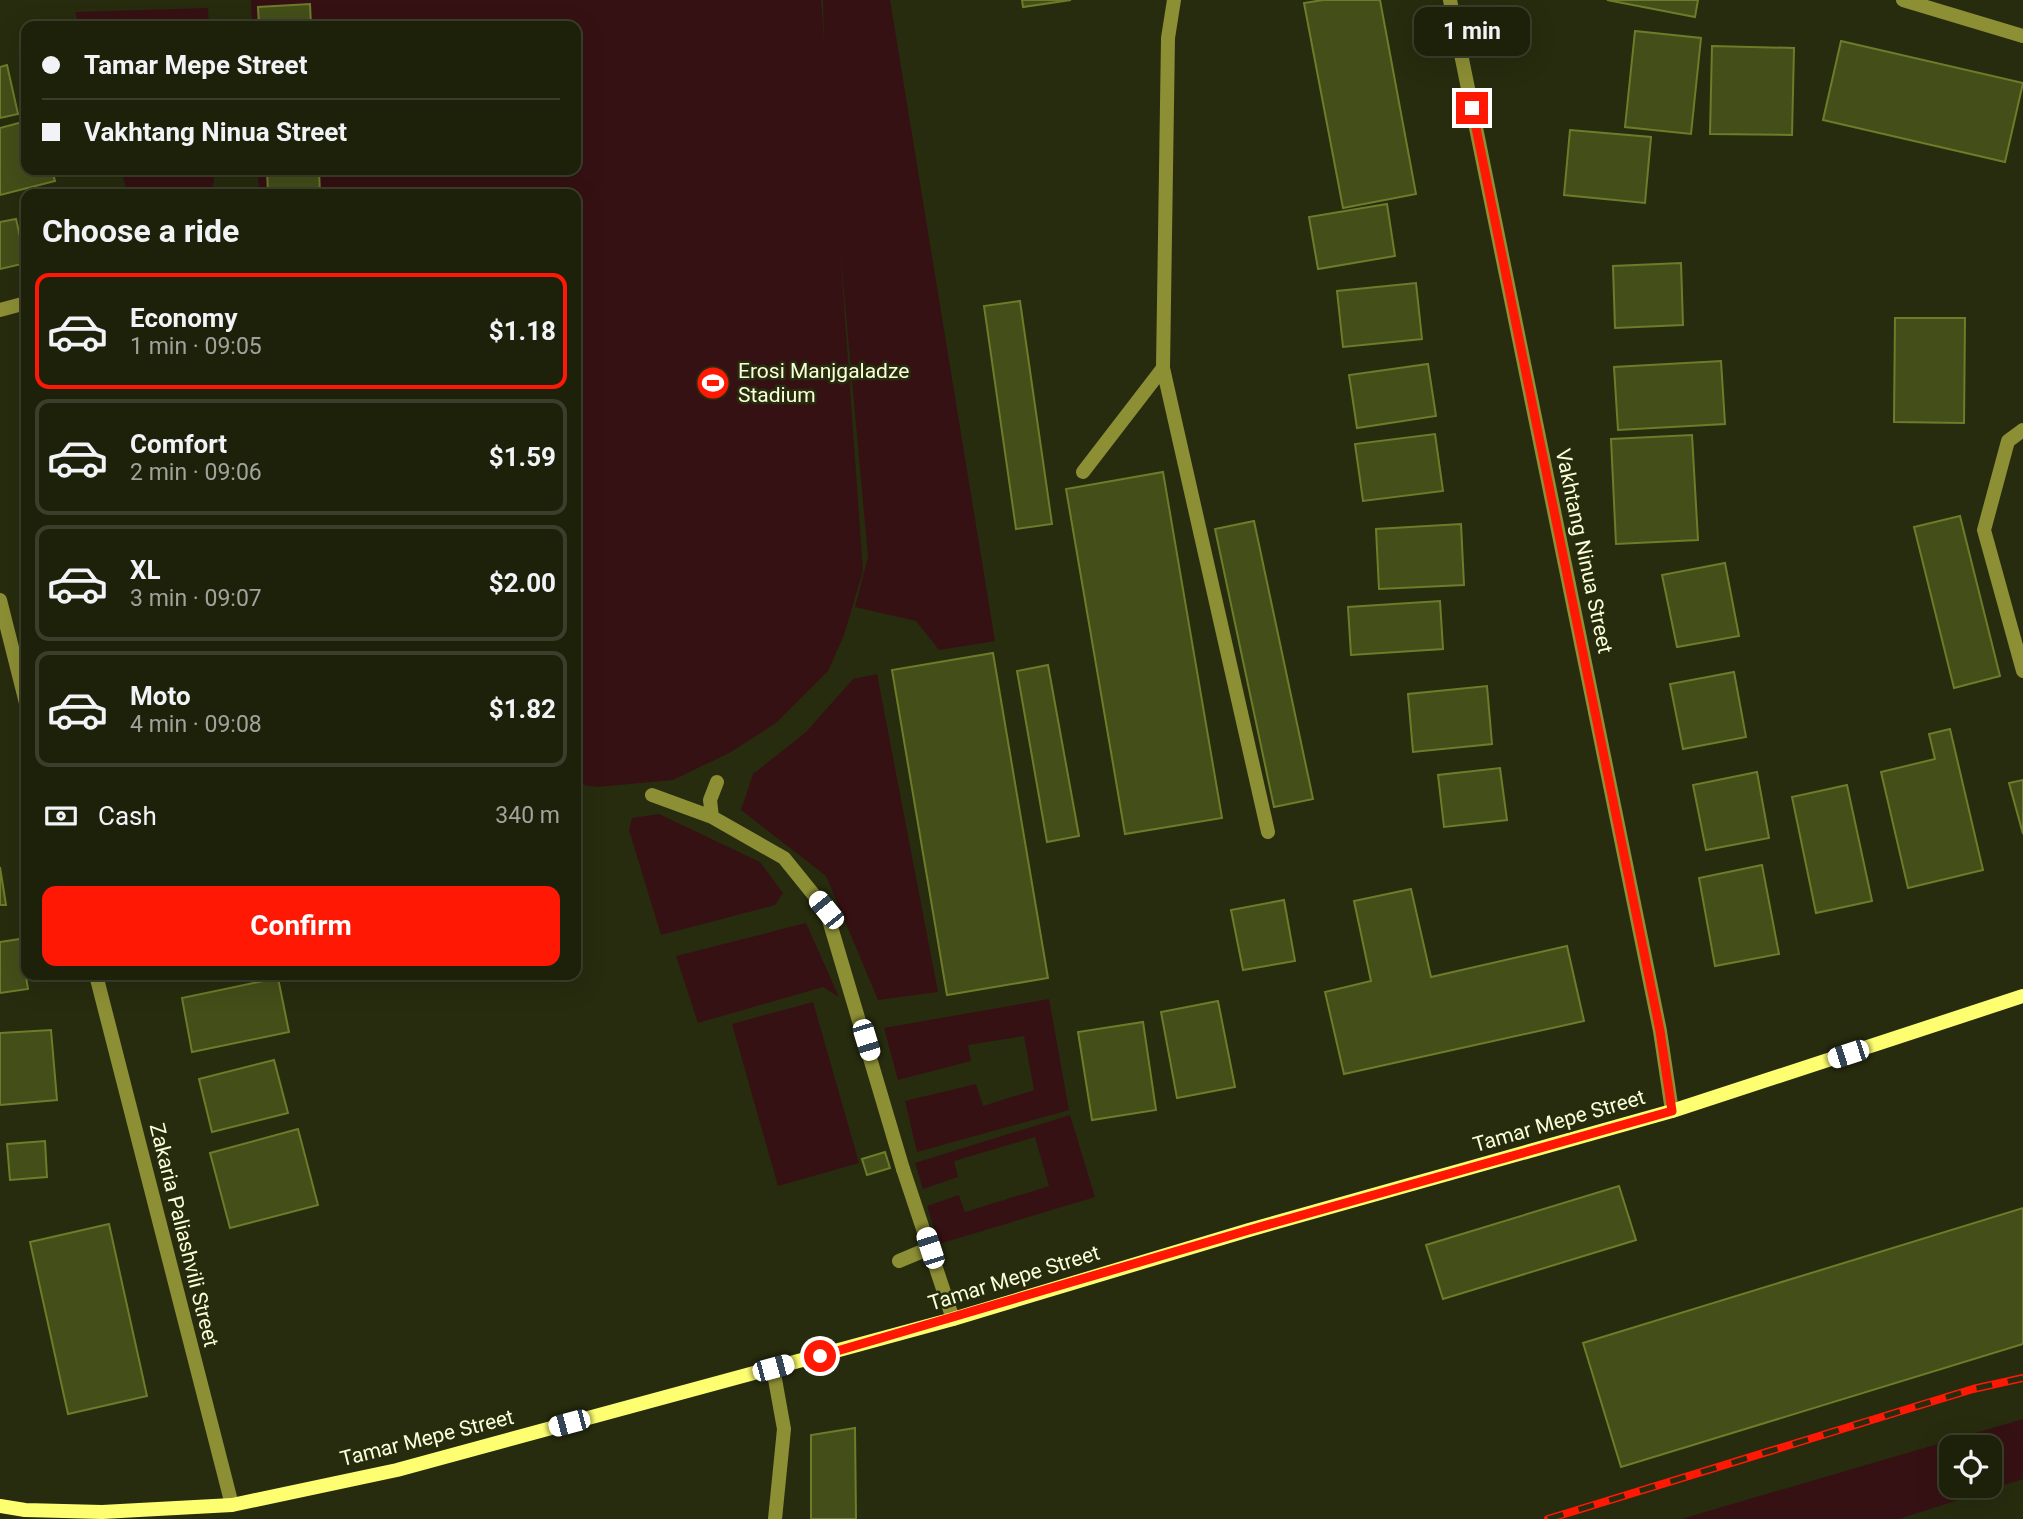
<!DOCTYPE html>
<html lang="en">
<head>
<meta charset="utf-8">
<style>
	body { margin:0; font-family:Roboto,sans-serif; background:#252913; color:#f1f3f6; height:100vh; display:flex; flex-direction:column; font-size:26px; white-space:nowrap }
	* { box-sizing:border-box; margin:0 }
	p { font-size:23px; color:#a0a39c }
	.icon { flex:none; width:38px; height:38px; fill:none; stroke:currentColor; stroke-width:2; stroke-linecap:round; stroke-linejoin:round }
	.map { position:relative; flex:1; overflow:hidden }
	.drawer { position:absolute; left:21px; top:189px; width:560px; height:791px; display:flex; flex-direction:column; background:#1d210a; border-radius:14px; box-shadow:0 7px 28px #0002,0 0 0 2px #3b3e2b }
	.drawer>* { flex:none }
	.hud { position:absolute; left:21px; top:21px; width:560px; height:154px; border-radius:14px; box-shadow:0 7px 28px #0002,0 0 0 2px #3b3e2b; display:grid; align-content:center; height:154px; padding:0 21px; background:#1d210a }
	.buttons { position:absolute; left:1939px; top:1435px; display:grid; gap:14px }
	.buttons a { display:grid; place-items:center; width:63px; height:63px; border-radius:14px; background:#1d210a; box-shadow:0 7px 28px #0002,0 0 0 2px #3b3e2b; font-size:35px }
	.end { position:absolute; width:32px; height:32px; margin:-16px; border:9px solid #ff1905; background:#fff; box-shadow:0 0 0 4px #fff }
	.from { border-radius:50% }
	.bubble { position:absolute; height:49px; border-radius:14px; background:#1d210a; box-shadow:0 7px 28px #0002,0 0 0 2px #3b3e2b; font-size:23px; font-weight:700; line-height:49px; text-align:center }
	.car { position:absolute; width:21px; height:42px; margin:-21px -10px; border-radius:9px; box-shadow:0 0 5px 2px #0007; background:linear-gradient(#fff 24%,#345 0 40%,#fff 0 76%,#345 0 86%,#fff 0) }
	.hud b { display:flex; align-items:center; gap:24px; height:66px; font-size:26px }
	.hud b+b { border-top:2px solid #3b3e2b }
	.hud i { width:18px; height:18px; background:#f1f3f6 }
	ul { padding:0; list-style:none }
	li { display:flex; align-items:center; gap:21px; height:116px; margin:0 14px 10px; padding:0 7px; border:4px solid #3b3e2b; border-radius:14px }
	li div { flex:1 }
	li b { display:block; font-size:26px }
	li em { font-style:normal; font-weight:700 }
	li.active { border-color:#ff1905 }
	li>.icon { width:63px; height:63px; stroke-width:1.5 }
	h2 { padding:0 21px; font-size:32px; line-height:84px }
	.pay { display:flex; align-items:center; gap:18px; height:77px; padding:0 21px; font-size:26px }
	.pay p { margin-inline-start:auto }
	.primary-button { display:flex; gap:14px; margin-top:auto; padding:14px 21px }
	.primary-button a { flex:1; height:80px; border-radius:14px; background:#ff1905; color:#fff; font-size:28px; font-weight:700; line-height:80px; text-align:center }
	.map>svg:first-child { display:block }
	.green { fill:#361113; fill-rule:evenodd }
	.building { fill:#444e19; stroke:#6d7c29; stroke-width:2 }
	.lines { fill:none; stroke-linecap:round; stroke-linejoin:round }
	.service { stroke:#8d8f35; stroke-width:14 }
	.minor { stroke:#8d8f35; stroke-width:14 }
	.tertiary { stroke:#8d8f35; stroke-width:14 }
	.secondary { stroke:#feff70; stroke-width:14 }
	.rail-casing { stroke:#ff1905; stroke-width:8 }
	.rail { stroke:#272c0e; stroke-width:5; stroke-dasharray:16; stroke-linecap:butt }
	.route { stroke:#ff1905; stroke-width:9 }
	.labels { text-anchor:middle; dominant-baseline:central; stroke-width:5; stroke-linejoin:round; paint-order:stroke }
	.poi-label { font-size:21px; fill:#fbffd9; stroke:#272c0e; text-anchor:start }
	.street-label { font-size:21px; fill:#fbffd9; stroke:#272c0e }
</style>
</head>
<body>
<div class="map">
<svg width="2023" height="1519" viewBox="0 0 2023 1519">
	<rect width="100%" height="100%" fill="#272c0e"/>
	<path class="green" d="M251,0H821L824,41L823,0H890L995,641L939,650L916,621L855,607L868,557L840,248L863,571L844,635L828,671L776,723L731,752L673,780L597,787L576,784V194H259L258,170H576V26H252Z
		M208,8L209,26H79L75,12Z
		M121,170H216L211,194H128Z
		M877,674L938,992L878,1000L826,876L741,810L753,774L806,732L853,679Z
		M659,814L760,862L783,893L775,905L661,935L629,830L632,818Z
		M806,923L839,997L823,987L698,1023L676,956Z
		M1049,999L1069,1110L917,1152L905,1101L976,1084L983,1106L1034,1090L1024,1036L968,1045L971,1061L898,1080L884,1028Z
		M813,1002L859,1163L778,1186L732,1024Z
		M1070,1115L1095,1197L939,1244L927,1206L959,1195L965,1212L1049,1186L1035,1137L954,1161L958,1177L923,1189L915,1163Z
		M2023,1419V1479L1899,1519H1681ZM1951,1447H1990V1486H1951Z"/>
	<path class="building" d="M1022,0H1071L1023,7Z
		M1323,0H1380L1416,194L1343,208L1304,3Z
		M1607,0H1698L1695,17Z
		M310,4L311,26H259L258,7Z
		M1635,31L1701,38L1691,134L1625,127Z
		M1841,41L2023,83L2005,162L1823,120Z
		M1712,46L1794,48L1792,135L1710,134Z
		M7,65L18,114L0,118V67Z
		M26,121V170H52L55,181L0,195V128Z
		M1570,130L1651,137L1645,203L1564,195Z
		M267,170H319L320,194H268Z
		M1387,204L1395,256L1318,269L1309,217Z
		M16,219L26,263L0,269V222Z
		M1681,263L1683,325L1615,328L1613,266Z
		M1416,283L1422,339L1343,347L1337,291Z
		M1020,301L1052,524L1016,529L984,306Z
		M1895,318H1965L1964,423L1894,422Z
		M1721,361L1725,424L1618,430L1614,367Z
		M1428,364L1436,416L1357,428L1349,375Z
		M1435,434L1443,491L1363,501L1355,444Z
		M1692,435L1698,540L1616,544L1611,439Z
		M1163,472L1222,818L1125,834L1066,489Z
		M1960,516L2000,676L1954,688L1914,527Z
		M1254,521L1313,799L1274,807L1215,529Z
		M1461,524L1464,585L1379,589L1376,529Z
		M1725,563L1739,636L1677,647L1662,575Z
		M1440,601L1443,649L1351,655L1348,607Z
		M993,653L1048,978L947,995L892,670Z
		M1048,665L1079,836L1047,842L1017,671Z
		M1734,672L1746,737L1683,749L1670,684Z
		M1487,686L1492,744L1413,752L1408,694Z
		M1950,729L1983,870L1908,888L1881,772L1935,759L1929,734Z
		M1500,768L1507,820L1444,827L1438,775Z
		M1757,772L1769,838L1706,850L1693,785Z
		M2023,780V834L2009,783Z
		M1847,785L1872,901L1816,913L1792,797Z
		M1762,865L1779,954L1715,966L1699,878Z
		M0,867L6,905H0Z
		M1411,889L1431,977L1567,946L1584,1021L1344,1074L1325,992L1371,981L1354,901Z
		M1284,900L1295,961L1243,970L1231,910Z
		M20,939L28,989L0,993V942Z
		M175,975H215L176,980Z
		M278,978L289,1032L192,1052L182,998Z
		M1218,1001L1235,1087L1177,1098L1161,1012Z
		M1143,1022L1156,1110L1092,1120L1078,1032Z
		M51,1030L57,1100L0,1105V1033Z
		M274,1060L288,1113L212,1132L199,1079Z
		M298,1129L318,1205L230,1228L210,1153Z
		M45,1141L47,1177L10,1180L7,1144Z
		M885,1152L890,1168L867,1175L862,1159Z
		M1619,1186L1636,1240L1443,1299L1426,1245Z
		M2023,1208V1344L1621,1467L1583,1343Z
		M109,1224L147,1396L68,1414L30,1242Z
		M855,1428L856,1519H811V1435Z"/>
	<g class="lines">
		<path class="service" d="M1174,0L1168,38L1163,368L1268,832
			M2023,430L2008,441L1984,530L2023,671
			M1083,472L1163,368
			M717,782L710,800L712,817L784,858L826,910L903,1169
			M652,795L712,817
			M899,1261L930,1248"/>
		<path class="minor" d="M1450,0L1660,1031L1672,1111
			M1903,0L2023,36
			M0,310L26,303
			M0,600L26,703
			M96,975L232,1505
			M903,1169L953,1319"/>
		<path class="tertiary" d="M773,1368L784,1429L775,1519"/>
		<path class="secondary" d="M0,1506L25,1510L102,1512L232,1505L397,1470L953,1319L1249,1230L1672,1111L2023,996"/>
		<defs>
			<path id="rail" d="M1548,1519L1973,1389L2023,1378"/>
		</defs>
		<use href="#rail" class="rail-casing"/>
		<use href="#rail" class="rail"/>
	</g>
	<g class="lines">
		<path class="route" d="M820,1356L1249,1230L1672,1111L1660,1031L1472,108"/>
	</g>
	<defs>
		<symbol id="stadium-disc" viewBox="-11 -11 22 22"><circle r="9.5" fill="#ff1905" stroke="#272c0e"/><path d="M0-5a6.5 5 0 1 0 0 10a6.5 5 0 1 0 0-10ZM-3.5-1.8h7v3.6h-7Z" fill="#fff"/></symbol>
	</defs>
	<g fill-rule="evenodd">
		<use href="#stadium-disc" x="694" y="364" width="38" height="38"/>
	</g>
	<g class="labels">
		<g class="poi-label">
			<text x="738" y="371">Erosi Manjgaladze<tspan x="738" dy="24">Stadium</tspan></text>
		</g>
		<g class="street-label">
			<text transform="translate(1584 551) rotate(78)">Vakhtang Ninua Street</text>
			<text transform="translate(1559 1121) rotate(-16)">Tamar Mepe Street</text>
			<text transform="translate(184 1235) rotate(76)">Zakaria Paliashvili Street</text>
			<text transform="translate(1014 1278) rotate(-17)">Tamar Mepe Street</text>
			<text transform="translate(427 1438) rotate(-14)">Tamar Mepe Street</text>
		</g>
	</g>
</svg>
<div class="buttons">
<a><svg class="icon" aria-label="locate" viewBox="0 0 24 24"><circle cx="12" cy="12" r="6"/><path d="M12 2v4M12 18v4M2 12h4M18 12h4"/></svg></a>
</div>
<i class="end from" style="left:820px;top:1356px"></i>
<i class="end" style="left:1472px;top:108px"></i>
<div class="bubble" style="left:1414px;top:7px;width:116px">1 min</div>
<i class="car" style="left:826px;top:910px;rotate:321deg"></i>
<i class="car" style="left:866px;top:1040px;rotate:163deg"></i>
<i class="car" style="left:1848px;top:1054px;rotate:252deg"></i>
<i class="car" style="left:930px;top:1248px;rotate:342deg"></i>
<i class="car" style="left:773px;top:1368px;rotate:75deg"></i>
<i class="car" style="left:569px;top:1423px;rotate:255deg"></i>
<div class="hud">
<b><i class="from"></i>Tamar Mepe Street</b>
<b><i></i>Vakhtang Ninua Street</b>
</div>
<section class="drawer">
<h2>Choose a ride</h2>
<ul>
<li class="active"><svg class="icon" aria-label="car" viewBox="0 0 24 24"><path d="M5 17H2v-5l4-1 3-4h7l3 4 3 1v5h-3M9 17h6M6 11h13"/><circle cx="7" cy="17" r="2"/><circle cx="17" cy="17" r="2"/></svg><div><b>Economy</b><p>1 min · 09:05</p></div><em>$1.18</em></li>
<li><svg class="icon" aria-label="car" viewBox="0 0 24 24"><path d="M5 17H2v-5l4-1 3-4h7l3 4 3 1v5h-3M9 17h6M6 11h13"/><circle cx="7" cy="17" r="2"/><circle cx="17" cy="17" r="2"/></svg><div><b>Comfort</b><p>2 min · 09:06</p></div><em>$1.59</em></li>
<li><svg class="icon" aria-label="car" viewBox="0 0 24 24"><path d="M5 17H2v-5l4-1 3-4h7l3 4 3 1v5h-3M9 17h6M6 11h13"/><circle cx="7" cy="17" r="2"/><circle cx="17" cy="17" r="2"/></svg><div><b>XL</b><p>3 min · 09:07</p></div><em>$2.00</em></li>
<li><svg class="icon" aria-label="car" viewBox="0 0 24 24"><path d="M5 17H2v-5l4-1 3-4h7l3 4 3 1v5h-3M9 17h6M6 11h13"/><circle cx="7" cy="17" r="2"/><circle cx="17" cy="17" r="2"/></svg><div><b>Moto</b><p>4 min · 09:08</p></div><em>$1.82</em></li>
</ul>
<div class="pay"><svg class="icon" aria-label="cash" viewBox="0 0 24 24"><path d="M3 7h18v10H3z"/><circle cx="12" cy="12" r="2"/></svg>Cash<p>340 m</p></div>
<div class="primary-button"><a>Confirm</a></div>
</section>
</div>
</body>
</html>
